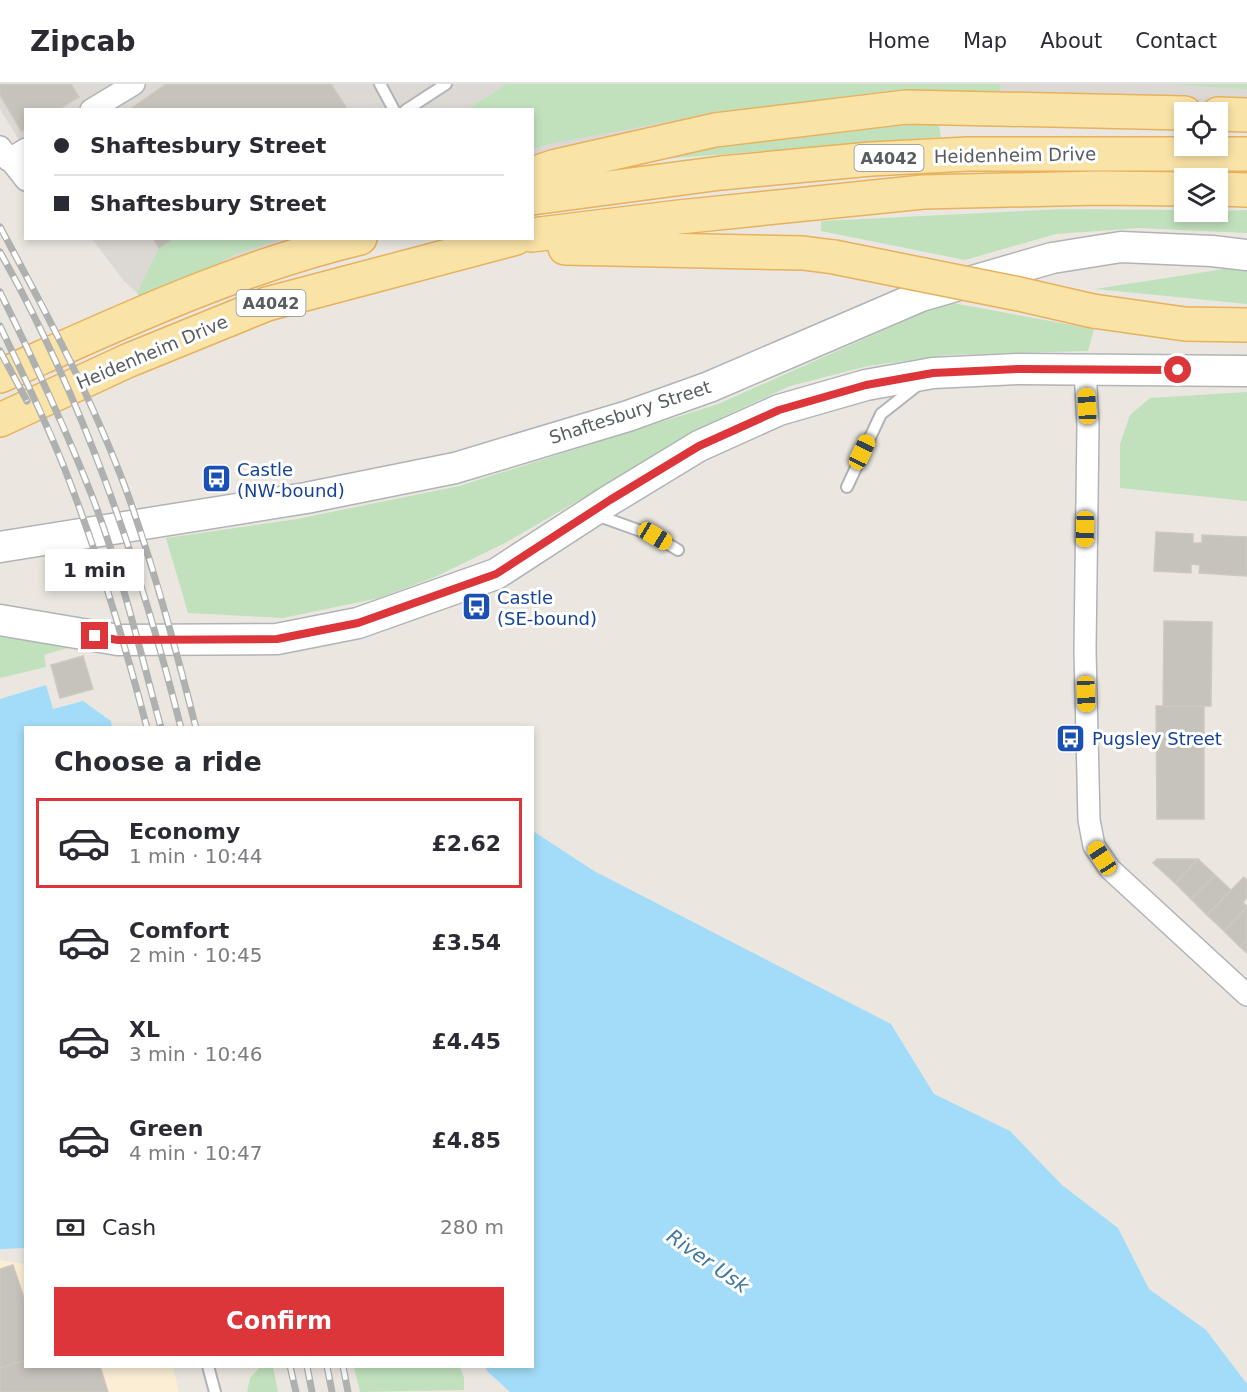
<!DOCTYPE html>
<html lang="en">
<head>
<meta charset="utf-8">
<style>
	body { margin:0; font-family:"DejaVu Sans",sans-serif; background:#f7f7f7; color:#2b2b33; height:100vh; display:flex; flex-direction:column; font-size:22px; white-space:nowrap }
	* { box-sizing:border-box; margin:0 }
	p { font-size:20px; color:#7c7c81 }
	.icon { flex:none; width:33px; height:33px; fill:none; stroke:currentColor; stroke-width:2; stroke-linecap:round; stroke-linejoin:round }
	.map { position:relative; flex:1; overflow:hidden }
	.drawer { position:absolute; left:24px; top:642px; width:510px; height:642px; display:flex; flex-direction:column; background:#fff; border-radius:0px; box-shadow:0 3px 9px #0003 }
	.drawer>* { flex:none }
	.banner { position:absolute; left:24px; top:24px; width:510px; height:132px; border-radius:0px; box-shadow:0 3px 9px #0003; display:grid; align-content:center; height:132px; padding:0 30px; background:#fff }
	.controls { position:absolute; left:1174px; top:18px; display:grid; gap:12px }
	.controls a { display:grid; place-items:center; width:54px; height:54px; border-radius:0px; background:#fff; box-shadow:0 3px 9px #0003; font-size:30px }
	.end { position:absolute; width:27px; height:27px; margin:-14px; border:8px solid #dc353a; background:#fff; box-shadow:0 0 0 3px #fff }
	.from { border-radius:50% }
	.bubble { position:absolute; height:42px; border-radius:0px; background:#fff; box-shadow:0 3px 9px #0003; font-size:20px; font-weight:800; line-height:42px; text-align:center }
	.car { position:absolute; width:18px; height:36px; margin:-18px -9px; border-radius:8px; box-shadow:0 0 4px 2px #0007; background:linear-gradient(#f5c518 24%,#345 0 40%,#f5c518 0 76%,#345 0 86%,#f5c518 0) }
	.banner b { display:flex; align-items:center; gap:21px; height:57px; font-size:22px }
	.banner b+b { border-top:2px solid #e1e1e2 }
	.banner i { width:15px; height:15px; background:#2b2b33 }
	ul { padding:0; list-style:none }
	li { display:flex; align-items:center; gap:18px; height:90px; margin:0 12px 9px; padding:0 18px; border:3px solid transparent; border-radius:0px }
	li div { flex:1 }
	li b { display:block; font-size:22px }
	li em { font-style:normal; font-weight:800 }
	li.on { border-color:#dc353a }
	li>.icon { width:54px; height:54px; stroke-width:1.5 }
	h2 { padding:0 30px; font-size:27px; line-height:72px }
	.pay { display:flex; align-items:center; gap:15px; height:66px; padding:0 30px; font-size:22px }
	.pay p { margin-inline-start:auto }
	.action { display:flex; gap:12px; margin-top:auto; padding:12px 30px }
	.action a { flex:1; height:69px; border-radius:0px; background:#dc353a; color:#fff; font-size:24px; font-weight:800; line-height:69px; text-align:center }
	header { display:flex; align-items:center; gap:36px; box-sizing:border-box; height:84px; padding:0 30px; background:#fff; border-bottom:2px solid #e1e1e2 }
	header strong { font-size:28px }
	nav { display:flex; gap:33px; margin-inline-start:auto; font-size:21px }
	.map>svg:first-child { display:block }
	.commercial { fill:#fbeed5 }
	.industrial { fill:#dcd9d4 }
	.green { fill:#c1e1bd }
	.water { fill:#a2dcf8 }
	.building { fill:#c6c2bc; stroke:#cfc8bf; stroke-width:1.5 }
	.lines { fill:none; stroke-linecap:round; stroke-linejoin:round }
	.lane-casing { stroke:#b1b3b7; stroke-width:14 }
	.street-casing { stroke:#b1b3b7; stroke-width:24 }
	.secondary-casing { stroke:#b0b4b7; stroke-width:33 }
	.primary-casing { stroke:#e7b15d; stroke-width:36 }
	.lane { stroke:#fff; stroke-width:10 }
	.street { stroke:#fff; stroke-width:21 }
	.secondary { stroke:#fff; stroke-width:30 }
	.primary { stroke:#f9e3a7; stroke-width:33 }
	.rail-casing { stroke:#afb0b0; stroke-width:7 }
	.rail { stroke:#fff; stroke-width:4.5; stroke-dasharray:14; stroke-linecap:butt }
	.primary-bridge-casing { stroke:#e7b15d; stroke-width:36; stroke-linecap:butt }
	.primary-bridge { stroke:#f9e3a7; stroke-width:33 }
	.route { stroke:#dc353a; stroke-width:8 }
	.labels { text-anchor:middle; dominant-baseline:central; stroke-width:6; stroke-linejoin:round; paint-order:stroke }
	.shield { fill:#fff; stroke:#8b8e90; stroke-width:1.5 }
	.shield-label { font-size:16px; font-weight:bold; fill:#595d60 }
	.street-label { font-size:18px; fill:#595d60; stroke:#fff }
	.transit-label { font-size:18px; fill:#164399; stroke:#fff; text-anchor:start }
	.water-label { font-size:20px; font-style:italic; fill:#4079a0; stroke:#fff }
</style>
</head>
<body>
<header>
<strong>Zipcab</strong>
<nav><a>Home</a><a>Map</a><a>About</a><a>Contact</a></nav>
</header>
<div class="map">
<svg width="1247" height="1308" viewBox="0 0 1247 1308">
	<rect width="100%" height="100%" fill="#ebe7e0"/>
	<path class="commercial" d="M0,1176L25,1180L26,1282L173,1283L179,1308H0Z"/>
	<path class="industrial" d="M0,0H1247V31L1218,28L906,23L533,90L532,26H26L25,66L0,25Z
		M92,155H349L268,180L137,209L124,197Z"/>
	<path class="green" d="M507,0H1000L1001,2L999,14L848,18L672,37L548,60L533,65L532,26H466Z
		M1197,0H1247V5L1174,1Z
		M938,36L941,53L625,78L788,49Z
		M1062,125L1185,126V128L1247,126V149L1139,144L1056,150L965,176L821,147V137Z
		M174,155H279L234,171L141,218L137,209L159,164Z
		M1230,184L1247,186V220L1095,205Z
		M947,218L1094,245L1088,267L946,271L868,282L790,302L725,332L505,459L435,493L379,514L283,534L188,529L166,454L297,435L459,402L718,320Z
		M1247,308V417L1120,404V360L1130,331L1150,314Z
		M0,552L74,562L44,571L46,583L0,594Z
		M260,1283H273L278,1308H247L250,1294Z
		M354,1283H460L464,1294V1306L360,1308Z"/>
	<path class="water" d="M46,601L53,625L83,617L111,637L112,643L26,644V1164L0,1165V615Z
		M533,747L594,787L891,940L934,1010L1010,1047L1062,1101L1118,1144L1149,1205L1206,1246L1247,1300V1308H510L488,1288L485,1283L532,1282Z"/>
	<path class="building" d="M0,0H71L79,13L58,26H26V45L21,47L0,11Z
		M166,0H331L348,26H129Z
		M153,154H174L159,164Z
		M1156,448L1193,450V459H1202V451L1247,453V492L1199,489L1200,481L1191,480V489L1154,487Z
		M1164,537L1212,538L1211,622H1163Z
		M83,572L93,605L60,614L51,581Z
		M1156,622H1204V735H1157Z
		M1157,775H1198L1175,799L1153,779Z
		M1198,775L1215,791L1191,815L1175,799Z
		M1215,791L1231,806L1207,831L1191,815Z
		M1244,793L1247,796V814L1243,818L1247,823L1224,847L1207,831Z
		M1247,823V856L1240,863L1224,847Z
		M1247,856V869L1240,863Z
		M13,1181L26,1220V1276L0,1284V1185Z
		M26,1276V1282H100L108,1308H0V1284Z"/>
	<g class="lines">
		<defs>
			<path id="lane" d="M380,0L394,26
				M406,26L446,0
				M847,403L881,330L919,300
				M596,431L655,452L678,466
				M208,1282L215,1308"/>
			<path id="street" d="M91,26L134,0
				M0,63L26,96
				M8,76L26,65
				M1085,285L1088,341L1085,566L1089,736L1094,762L1110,785L1247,911"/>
			<path id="secondary" d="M0,463L306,414L455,384L628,332L709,303L921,212L1052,174L1121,163L1212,167L1247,171
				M0,536L118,556L277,555L358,539L496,490L610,416L699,362L779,326L866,301L933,289L1018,285L1247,287"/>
			<path id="primary" d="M1218,30L1247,31
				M532,90L556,82L715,46L906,23L1185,29
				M1218,105L1247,106
				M532,114L721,89L871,75L968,70H1247
				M532,151L679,133L923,108L1099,104L1185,105
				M565,164L803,169L834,173
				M1093,227L1185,240L1247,241
				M0,292C117,240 235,184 360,154
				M0,336L127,277L267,220L516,154"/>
		</defs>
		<use href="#lane" class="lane-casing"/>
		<use href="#street" class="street-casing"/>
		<use href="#secondary" class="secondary-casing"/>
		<use href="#primary" class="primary-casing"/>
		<use href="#lane" class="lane"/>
		<use href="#street" class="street"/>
		<use href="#secondary" class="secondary"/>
		<use href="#primary" class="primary"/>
		<defs>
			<path id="rail" d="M0,143C47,230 94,318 128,411C155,487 176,565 196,644
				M0,168C84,317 139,478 181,644
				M0,208C33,275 65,343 92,412C121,487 140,566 161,644
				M0,242C24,293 49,343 69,396C100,477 125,560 147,644
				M0,267L27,317
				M290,1282L296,1308
				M307,1282L312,1308
				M327,1282L332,1308
				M343,1282L348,1308"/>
		</defs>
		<use href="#rail" class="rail-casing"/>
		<use href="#rail" class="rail"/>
		<defs>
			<path id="primary-bridge" d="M834,173L1019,210L1093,227"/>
		</defs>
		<use href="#primary-bridge" class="primary-bridge-casing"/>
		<use href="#primary-bridge" class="primary-bridge"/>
	</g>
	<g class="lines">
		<path class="route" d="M95,552L118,556L277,555L358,539L496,490L610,416L699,362L779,326L866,301L933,289L1018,285L1178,286"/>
	</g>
	<defs>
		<symbol id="bus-square" viewBox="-11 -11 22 22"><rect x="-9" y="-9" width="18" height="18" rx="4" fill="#1a4fb4" stroke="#fff"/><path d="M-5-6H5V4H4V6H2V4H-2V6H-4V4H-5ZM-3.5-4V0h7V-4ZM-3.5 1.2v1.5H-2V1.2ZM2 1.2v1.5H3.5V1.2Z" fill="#fff"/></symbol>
	</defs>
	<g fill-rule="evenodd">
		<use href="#bus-square" x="200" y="378" width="33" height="33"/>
		<use href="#bus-square" x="460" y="506" width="33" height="33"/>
		<use href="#bus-square" x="1054" y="638" width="33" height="33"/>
	</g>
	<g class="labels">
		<g class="shield">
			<rect x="854.5" y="61" width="69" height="26" rx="4.5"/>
			<rect x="236.5" y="206" width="69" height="26" rx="4.5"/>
		</g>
		<g class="shield-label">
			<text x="889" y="74">A4042</text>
			<text x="271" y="219">A4042</text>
		</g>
		<g class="street-label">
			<text transform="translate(1015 71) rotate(-1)">Heidenheim Drive</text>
			<text transform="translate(152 268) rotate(-23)">Heidenheim Drive</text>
			<text transform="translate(630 328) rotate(-18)">Shaftesbury Street</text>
		</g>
		<g class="transit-label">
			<text x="237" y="385">Castle<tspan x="237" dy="21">(NW-bound)</tspan></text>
			<text x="497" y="513">Castle<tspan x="497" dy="21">(SE-bound)</tspan></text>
			<text x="1092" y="654">Pugsley Street</text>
		</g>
		<g class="water-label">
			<text transform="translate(708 1177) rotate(35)">River Usk</text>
		</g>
	</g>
</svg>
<div class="controls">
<a><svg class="icon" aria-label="locate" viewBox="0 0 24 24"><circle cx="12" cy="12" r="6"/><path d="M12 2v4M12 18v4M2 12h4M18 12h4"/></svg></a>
<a><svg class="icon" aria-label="layers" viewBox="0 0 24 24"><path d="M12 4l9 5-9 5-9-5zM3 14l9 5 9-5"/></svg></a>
</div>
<i class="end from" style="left:1178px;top:286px"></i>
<i class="end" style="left:95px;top:552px"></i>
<div class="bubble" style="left:45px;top:465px;width:99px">1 min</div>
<i class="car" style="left:1087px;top:322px;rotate:357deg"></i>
<i class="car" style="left:862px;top:368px;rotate:25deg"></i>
<i class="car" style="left:1085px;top:445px;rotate:181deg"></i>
<i class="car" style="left:655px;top:452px;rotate:121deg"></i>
<i class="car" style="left:1086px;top:610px;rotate:178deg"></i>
<i class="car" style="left:1102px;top:774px;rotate:327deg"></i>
<div class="banner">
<b><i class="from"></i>Shaftesbury Street</b>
<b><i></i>Shaftesbury Street</b>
</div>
<section class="drawer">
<h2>Choose a ride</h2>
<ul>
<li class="on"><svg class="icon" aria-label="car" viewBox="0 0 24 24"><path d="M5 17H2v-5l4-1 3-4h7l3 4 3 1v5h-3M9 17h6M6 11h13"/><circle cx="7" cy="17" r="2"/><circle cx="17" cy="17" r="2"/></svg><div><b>Economy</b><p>1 min · 10:44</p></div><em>£2.62</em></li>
<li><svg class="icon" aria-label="car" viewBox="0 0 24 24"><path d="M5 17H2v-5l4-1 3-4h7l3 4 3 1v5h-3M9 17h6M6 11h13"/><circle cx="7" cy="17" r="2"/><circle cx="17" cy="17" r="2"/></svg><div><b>Comfort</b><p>2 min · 10:45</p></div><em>£3.54</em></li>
<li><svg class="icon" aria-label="car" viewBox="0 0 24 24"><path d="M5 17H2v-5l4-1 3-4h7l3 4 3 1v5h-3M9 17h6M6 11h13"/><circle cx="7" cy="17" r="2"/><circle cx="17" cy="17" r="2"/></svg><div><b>XL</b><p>3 min · 10:46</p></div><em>£4.45</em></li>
<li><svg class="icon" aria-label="car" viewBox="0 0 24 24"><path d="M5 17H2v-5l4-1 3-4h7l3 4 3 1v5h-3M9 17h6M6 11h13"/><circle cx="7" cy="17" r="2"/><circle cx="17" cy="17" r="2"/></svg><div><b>Green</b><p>4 min · 10:47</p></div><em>£4.85</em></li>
</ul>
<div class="pay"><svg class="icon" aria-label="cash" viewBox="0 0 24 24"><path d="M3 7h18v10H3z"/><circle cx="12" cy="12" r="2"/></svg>Cash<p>280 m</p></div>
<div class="action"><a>Confirm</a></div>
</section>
</div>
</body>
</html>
